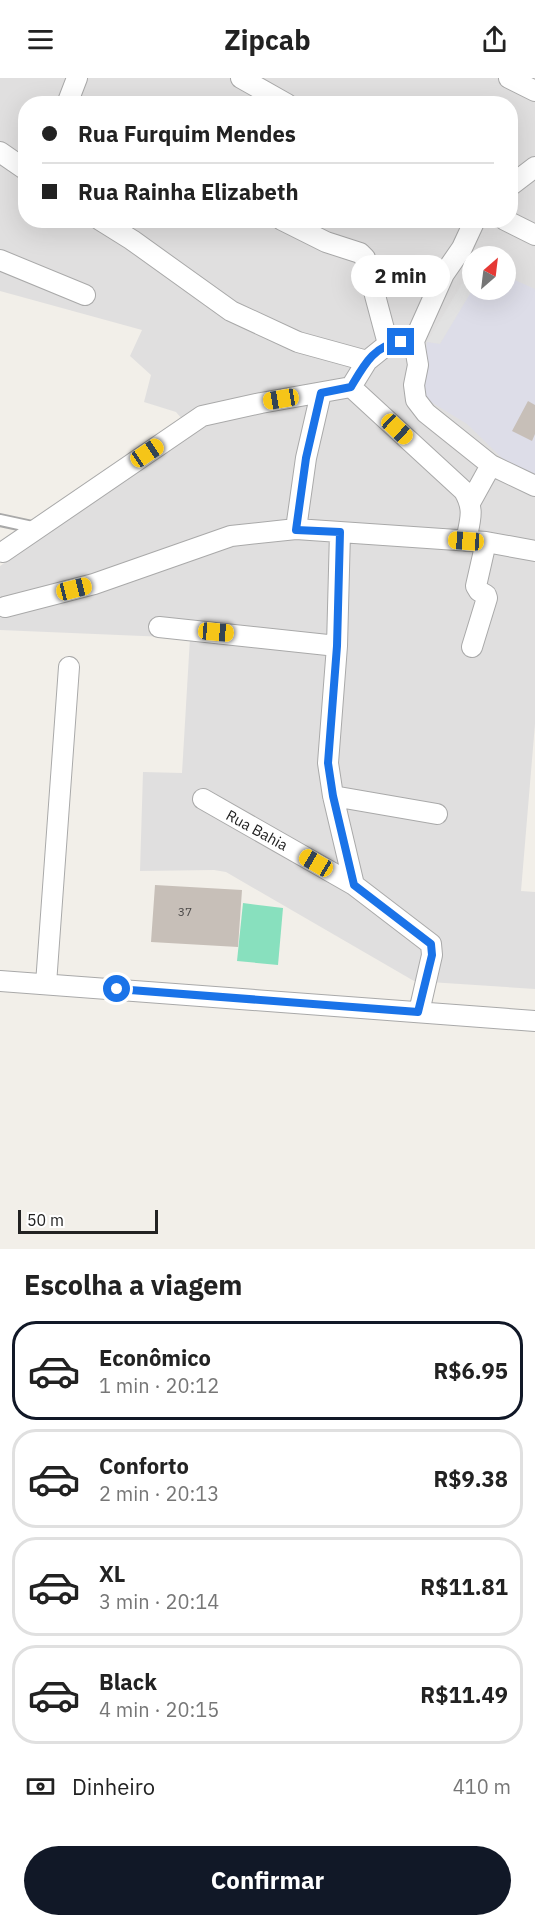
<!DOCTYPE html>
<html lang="pt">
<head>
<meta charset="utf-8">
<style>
	body { margin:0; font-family:"IBM Plex Sans",sans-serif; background:#f2f2f2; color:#222; height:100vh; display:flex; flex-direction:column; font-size:22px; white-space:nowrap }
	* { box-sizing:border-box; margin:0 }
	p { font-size:20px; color:#767676 }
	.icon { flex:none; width:33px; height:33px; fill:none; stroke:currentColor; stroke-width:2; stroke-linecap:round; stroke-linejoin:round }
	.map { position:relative; height:1171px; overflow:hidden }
	.details { display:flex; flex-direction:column; background:#fff; flex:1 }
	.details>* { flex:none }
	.top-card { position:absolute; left:18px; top:18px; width:500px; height:132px; border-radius:24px; box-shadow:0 6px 24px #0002; display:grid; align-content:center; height:132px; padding:0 24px; background:#fff }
	.needle { width:39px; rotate:28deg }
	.fabs { position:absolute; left:462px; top:168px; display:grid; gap:12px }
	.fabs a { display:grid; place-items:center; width:54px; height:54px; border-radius:50%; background:#fff; box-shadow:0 6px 24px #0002; font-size:30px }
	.scale { position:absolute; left:18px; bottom:15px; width:140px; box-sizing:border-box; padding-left:6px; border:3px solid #222; border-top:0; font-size:16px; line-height:21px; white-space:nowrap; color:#222; -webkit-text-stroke:4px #fff; paint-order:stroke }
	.end { position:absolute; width:27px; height:27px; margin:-14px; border:8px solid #1a73e8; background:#fff; box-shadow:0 0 0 3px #fff }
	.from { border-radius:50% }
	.bubble { position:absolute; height:42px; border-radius:21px; background:#fff; box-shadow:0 6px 24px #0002; font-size:20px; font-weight:700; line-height:42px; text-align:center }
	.car { position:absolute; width:18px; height:36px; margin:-18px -9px; border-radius:8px; box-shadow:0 0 4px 2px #0007; background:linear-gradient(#f5c518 24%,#345 0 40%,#f5c518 0 76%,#345 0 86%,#f5c518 0) }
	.top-card b { display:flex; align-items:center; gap:21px; height:57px; font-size:22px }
	.top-card b+b { border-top:2px solid #e0e0e0 }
	.top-card i { width:15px; height:15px; background:#222 }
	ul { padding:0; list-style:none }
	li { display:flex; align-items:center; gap:18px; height:99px; margin:0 12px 9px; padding:0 12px; border:3px solid #e0e0e0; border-radius:24px }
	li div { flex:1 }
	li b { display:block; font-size:22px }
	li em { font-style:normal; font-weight:700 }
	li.selected { border-color:#111827 }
	li>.icon { width:54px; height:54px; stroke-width:1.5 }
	h2 { padding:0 24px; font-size:27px; line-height:72px }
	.pay { display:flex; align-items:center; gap:15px; height:66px; padding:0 24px; font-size:22px }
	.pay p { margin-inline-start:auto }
	.action { display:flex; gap:12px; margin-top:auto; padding:12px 24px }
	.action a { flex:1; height:69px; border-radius:36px; background:#111827; color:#fff; font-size:24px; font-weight:700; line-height:69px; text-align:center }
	header { display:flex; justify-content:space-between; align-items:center; height:78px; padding:0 24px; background:#fff; font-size:27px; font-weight:700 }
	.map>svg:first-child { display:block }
	.residential { fill:#e0dfdf; fill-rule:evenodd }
	.pitch { fill:#88e0be }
	.parking { fill:#e2e2e2 }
	.plaza { fill:#dddde8 }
	.building { fill:#c7bfb8 }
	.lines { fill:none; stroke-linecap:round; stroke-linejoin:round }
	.service-casing { stroke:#a9a9a9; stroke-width:14 }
	.minor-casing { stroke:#a9a9a9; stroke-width:22 }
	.service { stroke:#fff; stroke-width:10 }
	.minor { stroke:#fff; stroke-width:20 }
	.route { stroke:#1a73e8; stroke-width:8 }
	.labels { text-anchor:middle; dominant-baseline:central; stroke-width:4.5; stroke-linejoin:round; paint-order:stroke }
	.number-label { font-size:12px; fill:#4b4948 }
	.street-label { font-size:15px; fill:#222; stroke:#fff }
</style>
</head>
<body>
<header><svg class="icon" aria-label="menu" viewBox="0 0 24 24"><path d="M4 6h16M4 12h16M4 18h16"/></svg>Zipcab<svg class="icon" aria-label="share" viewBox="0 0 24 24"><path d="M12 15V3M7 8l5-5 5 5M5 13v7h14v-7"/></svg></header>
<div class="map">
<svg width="535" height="1171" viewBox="0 0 535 1171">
	<rect width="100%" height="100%" fill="#f2efe9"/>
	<path class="residential" d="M0,0H535V646L521,813L535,814V911L414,903L226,794L214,792L140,793L143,694L182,695L190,560L0,552V488L194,355L176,334L144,324L151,297L130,278L142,252L0,213ZM26,26H510V142H26ZM472,178H506V212H472Z"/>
	<path class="pitch" d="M243,825L283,830L278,887L237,883Z"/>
	<path class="parking" d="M464,202L472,213L440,266L427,264Z"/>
	<path class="plaza" d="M472,189V212H506V198L535,211V401L502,380L467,346L426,321L422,305L427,264L440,266L471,214L464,202Z"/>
	<path class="building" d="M528,323L535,327V356L532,363L512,353Z
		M155,807L242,812L238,869L151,864Z"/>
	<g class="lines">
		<defs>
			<path id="service" d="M0,442L37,450"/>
			<path id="minor" d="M241,0L287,26
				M509,0L535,13
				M67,26L77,0
				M0,74L26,92
				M510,108L535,89
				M100,142L132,162L231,233L298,264L367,283
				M282,142L326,164L360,175L365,180L388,266
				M505,142L535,157
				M0,182L85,217
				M414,263L418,287L414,307L416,322L426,335L491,387L535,408
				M351,309L367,283L388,266L414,263L444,196L462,170L475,142
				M351,309L464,413C475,432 470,442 466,463
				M470,425L491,387
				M296,451L306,380L321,315
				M340,454L337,568L328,685L333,718L354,807
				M3,474L202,338L261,325L351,309
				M5,529L94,506L231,458L296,451L486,464L535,473
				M159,549L337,568
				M472,569L487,520L486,517L479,513L476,508L486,464
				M333,718L437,736
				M203,721L354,807L431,866L432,877L419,934
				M0,903L535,943
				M46,906L69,589"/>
		</defs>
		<use href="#service" class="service-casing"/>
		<use href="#minor" class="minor-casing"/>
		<use href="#service" class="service"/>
		<use href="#minor" class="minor"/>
	</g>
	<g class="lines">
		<path class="route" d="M117,911L418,934L432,877L431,866L354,807L333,718L328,685L337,568L340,454L296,452L306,380L321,315L351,309C364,287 374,267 401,264"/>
	</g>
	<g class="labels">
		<g class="number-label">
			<text x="185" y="833">37</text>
		</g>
		<g class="street-label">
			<text transform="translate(257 752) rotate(29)">Rua Bahia</text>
		</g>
	</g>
</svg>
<div class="fabs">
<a><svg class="needle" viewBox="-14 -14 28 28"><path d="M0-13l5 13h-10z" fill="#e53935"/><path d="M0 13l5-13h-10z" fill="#767676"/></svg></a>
</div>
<div class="scale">50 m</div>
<i class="end from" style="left:117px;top:911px"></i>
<i class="end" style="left:401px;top:264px"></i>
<div class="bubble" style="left:351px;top:177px;width:99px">2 min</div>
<i class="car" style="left:281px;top:321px;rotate:261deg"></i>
<i class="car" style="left:397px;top:351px;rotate:133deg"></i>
<i class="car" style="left:147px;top:375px;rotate:56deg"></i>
<i class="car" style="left:466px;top:463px;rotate:274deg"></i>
<i class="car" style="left:74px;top:511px;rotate:76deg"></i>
<i class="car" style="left:216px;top:554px;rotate:95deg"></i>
<i class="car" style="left:316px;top:785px;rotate:300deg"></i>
<div class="top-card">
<b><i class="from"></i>Rua Furquim Mendes</b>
<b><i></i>Rua Rainha Elizabeth</b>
</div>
</div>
<section class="details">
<h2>Escolha a viagem</h2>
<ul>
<li class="selected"><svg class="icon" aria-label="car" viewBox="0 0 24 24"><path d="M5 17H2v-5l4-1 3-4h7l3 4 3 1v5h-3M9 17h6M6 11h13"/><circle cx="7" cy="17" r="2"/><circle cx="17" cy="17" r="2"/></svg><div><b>Econômico</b><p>1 min · 20:12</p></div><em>R$6.95</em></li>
<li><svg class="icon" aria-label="car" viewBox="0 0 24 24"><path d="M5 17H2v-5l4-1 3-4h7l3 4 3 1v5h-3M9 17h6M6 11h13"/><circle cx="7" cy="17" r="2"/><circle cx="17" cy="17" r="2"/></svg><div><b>Conforto</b><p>2 min · 20:13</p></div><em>R$9.38</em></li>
<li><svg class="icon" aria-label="car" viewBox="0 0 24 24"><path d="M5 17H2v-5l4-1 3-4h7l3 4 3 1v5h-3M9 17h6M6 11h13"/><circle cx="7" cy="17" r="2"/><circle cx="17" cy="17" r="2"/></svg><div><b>XL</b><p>3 min · 20:14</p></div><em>R$11.81</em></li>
<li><svg class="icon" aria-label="car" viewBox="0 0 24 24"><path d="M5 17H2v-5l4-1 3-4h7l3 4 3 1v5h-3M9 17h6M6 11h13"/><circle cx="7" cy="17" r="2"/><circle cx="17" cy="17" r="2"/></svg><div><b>Black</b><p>4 min · 20:15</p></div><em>R$11.49</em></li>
</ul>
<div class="pay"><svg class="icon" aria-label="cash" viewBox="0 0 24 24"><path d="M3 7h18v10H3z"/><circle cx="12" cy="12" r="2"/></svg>Dinheiro<p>410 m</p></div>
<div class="action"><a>Confirmar</a></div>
</section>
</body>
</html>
